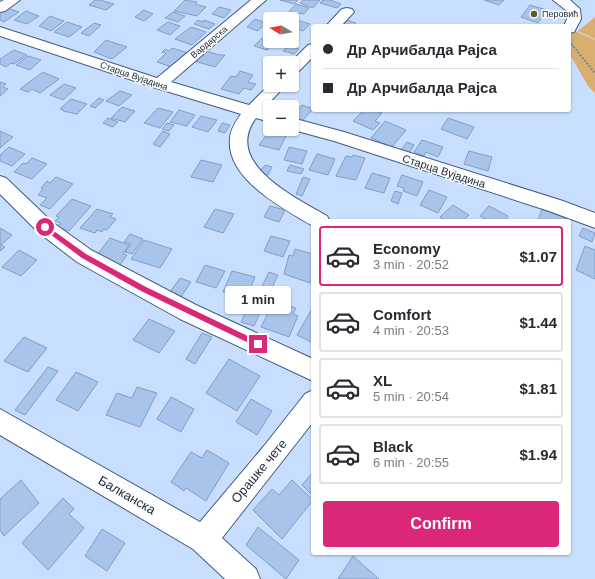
<!DOCTYPE html>
<html lang="en">
<head>
<meta charset="utf-8">
<style>
	body { margin:0; font-family:Helvetica,sans-serif; background:#f2f2f3; color:#2b2b33; height:100vh; display:flex; flex-direction:column; font-size:15px; white-space:nowrap }
	* { box-sizing:border-box; margin:0 }
	p { font-size:13px; color:#7c7c81 }
	.icon { flex:none; width:22px; height:22px; fill:none; stroke:currentColor; stroke-width:2; stroke-linecap:round; stroke-linejoin:round }
	.map { position:relative; flex:1; overflow:hidden }
	.drawer { position:absolute; left:311px; top:219px; width:260px; height:336px; display:flex; flex-direction:column; background:#fff; border-radius:4px; box-shadow:0 1px 3px #0004 }
	.drawer>* { flex:none }
	.top-card { position:absolute; left:311px; top:24px; width:260px; height:88px; border-radius:4px; box-shadow:0 1px 3px #0004; display:grid; align-content:center; height:88px; padding:0 12px; background:#fff }
	.needle { width:26px; rotate:281deg }
	.fabs { position:absolute; left:263px; top:12px; display:grid; gap:8px }
	.fabs a { display:grid; place-items:center; width:36px; height:36px; border-radius:4px; background:#fff; box-shadow:0 1px 3px #0004; font-size:20px }
	.end { position:absolute; width:18px; height:18px; margin:-9px; border:5px solid #db2777; background:#fff; box-shadow:0 0 0 2px #fff }
	.from { border-radius:50% }
	.bubble { position:absolute; height:28px; border-radius:4px; background:#fff; box-shadow:0 1px 3px #0004; font-size:13px; font-weight:700; line-height:28px; text-align:center }
	.top-card b { display:flex; align-items:center; gap:14px; height:38px; font-size:15px }
	.top-card b+b { border-top:1px solid #e1e1e2 }
	.top-card i { width:10px; height:10px; background:#2b2b33 }
	ul { padding:7px 0 0; list-style:none }
	li { display:flex; align-items:center; gap:12px; height:60px; margin:0 8px 6px; padding:0 4px; border:2px solid #e1e1e2; border-radius:4px }
	li div { flex:1 }
	li b { display:block; font-size:15px }
	li em { font-style:normal; font-weight:700 }
	li.active { border-color:#db2777 }
	li>.icon { width:36px; height:36px; stroke-width:1.5 }
	.primary-button { display:flex; gap:8px; margin-top:auto; padding:8px 12px }
	.primary-button a { flex:1; height:46px; border-radius:4px; background:#db2777; color:#fff; font-size:16px; font-weight:700; line-height:46px; text-align:center }
	.map>svg:first-child { display:block }
	.green { fill:#d9af6f }
	.building { fill:#a8c4eb; stroke:#839ec4 }
	.lines { fill:none; stroke-linecap:round; stroke-linejoin:round }
	.minor-casing { stroke:#435b7e; stroke-width:2 }
	.path { stroke:#75869e; stroke-width:2; stroke-dasharray:2 1.5; stroke-linecap:butt }
	.minor { fill:#fff; fill-rule:evenodd }
	.route { fill:#db2777 }
	.poi-dot { fill:#705427; stroke:#fcfdfc; stroke-width:1.5 }
	.labels { text-anchor:middle; dominant-baseline:central; stroke-width:3; stroke-linejoin:round; paint-order:stroke }
	.far-poi-label { font-size:9px; fill:#212c3b; stroke:#fcfdfc; text-anchor:start }
	.far-street-label { font-size:9px; fill:#212c3b; stroke:#fcfdfc }
	.street-label { font-size:11px; fill:#212c3b; stroke:#fcfdfc }
	.near-street-label { font-size:13px; fill:#212c3b; stroke:#fcfdfc }
</style>
</head>
<body>
<div class="map">
<svg width="595" height="579" viewBox="0 0 595 579">
	<rect width="100%" height="100%" fill="#c7defe"/>
	<path class="green" d="M595,17V39L578,31Z
		M569,28L595,40V93L588,86L569,53Z"/>
	<path class="building" d="M95,0H100L114,4L106,10L89,5Z
		M185,0L197,2L195,4L206,7L197,16L174,11Z
		M280,0H298L294,4Z
		M303,0H320L313,8L300,3Z
		M323,0H330L341,4L337,8L320,3Z
		M484,0H504L499,5Z
		M296,4L309,8L304,14L299,13L297,16L288,13Z
		M530,5L547,10L538,23L521,17Z
		M219,7L231,10L224,18L212,14Z
		M7,8L19,12L4,22L0,20V12Z
		M144,10L153,14L144,21L135,17Z
		M26,11L39,16L27,24L14,20Z
		M173,12L185,16L178,22L165,18Z
		M50,16L64,21L51,31L39,26Z
		M255,19L266,23L258,31L247,27Z
		M294,19L310,24L303,31L292,27V21Z
		M344,19L356,23L354,26H337Z
		M198,20L203,22L204,20L215,24L209,29L194,24Z
		M67,22L82,27L69,37L54,32Z
		M168,22L180,26L170,35L157,30Z
		M94,23L101,25L89,36L81,33Z
		M191,27L206,32L192,45L175,39Z
		M262,38L270,41L275,42L267,50L254,46Z
		M106,40L127,47L112,59L94,52Z
		M289,46L299,49L294,54L283,51Z
		M172,48L188,53L172,67L157,62L166,53L162,52L165,49L169,51Z
		M14,50L27,55L14,64L11,63L6,67L0,64V59Z
		M203,50L219,55H225L215,67L194,61Z
		M28,56L41,60L30,70L16,65Z
		M240,71L253,75L248,82L256,84L251,90L244,88L239,94L221,89L231,76L236,77Z
		M43,72L59,79L40,93L32,89L28,92L20,89Z
		M0,82L6,84L3,87L8,89L0,96Z
		M64,84L76,88L63,100L50,95Z
		M120,91L132,95L119,106L106,101Z
		M99,98L104,100L95,108L90,106Z
		M71,99L87,104L77,114L63,111L64,110L60,109Z
		M302,105L313,109L302,121L292,116Z
		M122,107L135,111L125,122L111,118Z
		M158,108L173,112L160,128L144,123Z
		M179,110L195,115L187,126L170,122Z
		M364,110H374L382,113L375,121L380,123L373,130L353,121Z
		M201,116L217,120L208,132L192,127Z
		M108,118L118,122L113,127L103,123Z
		M448,118L474,127L467,139L441,129Z
		M385,121L406,130L392,147L371,138Z
		M167,123L174,125L169,131L162,129Z
		M222,123L230,125L225,133L218,131Z
		M0,131L13,137L0,148Z
		M163,131L170,134L160,147L153,144Z
		M269,132L286,136L279,150L259,145Z
		M422,140L443,147L438,157L426,152L424,156L414,152Z
		M407,142L414,145L409,153L401,150Z
		M9,147L25,154L12,166L0,161V155Z
		M289,147L307,151L302,164L284,160Z
		M469,151L492,157L488,171L464,164Z
		M317,154L335,159L328,175L309,170Z
		M353,155L365,158L356,180L336,176L346,156L352,157Z
		M32,158L47,164L32,179L14,172L23,163L26,164Z
		M201,160L222,165L213,182L191,177Z
		M265,165L272,167L268,175L259,173Z
		M290,165L304,169L301,174L287,171Z
		M372,173L390,178L384,193L365,188Z
		M402,175L423,182L417,196L403,191L404,188L397,186Z
		M56,177L73,184L50,209L40,205L47,198L38,195L43,189L41,188L47,181L50,183Z
		M303,177L310,179L302,196L296,194Z
		M429,190L447,197L438,213L420,205Z
		M395,191L402,193L398,204L391,201Z
		M72,199L91,206L69,231L58,227L61,223L55,221L59,217L56,216Z
		M453,205L469,215L462,221H446L440,217Z
		M270,206L285,210L279,222L264,217Z
		M489,206L508,216L505,221H489L480,216Z
		M97,209L113,214L110,217L116,219L107,230L104,229L102,232L97,230L95,233L80,228Z
		M215,209L234,214L223,233L204,227Z
		M542,209L567,219V221L538,220Z
		M0,228L12,235L1,245L5,247L0,251Z
		M583,228L595,233L592,242L579,236Z
		M130,234L143,239L132,254L125,252L131,244L124,242Z
		M271,236L290,241L283,257L264,251Z
		M110,238L129,245L123,254L127,255L120,265L96,256Z
		M144,240L172,249L160,268L131,259Z
		M585,246L595,250V279L576,270Z
		M295,249L313,254V276L310,283L284,274L289,255L293,256Z
		M19,250L37,260L21,276L2,267Z
		M205,265L225,271L216,288L196,282Z
		M232,271L255,277L247,298L223,292Z
		M269,272L278,275L254,326L241,322L253,296L257,297Z
		M180,278L191,282L179,300L168,295Z
		M274,301L296,308L293,314L298,316L289,337L261,327Z
		M313,307V343L297,335Z
		M149,319L175,331L159,353L133,340Z
		M202,333L212,337L195,364L186,359Z
		M24,337L47,348L28,372L4,361Z
		M229,359L260,376L237,411L206,393Z
		M48,367L58,371L25,415L15,410Z
		M76,372L98,382L78,411L56,400Z
		M137,387L157,393L140,427L106,415L117,393L132,398Z
		M171,397L194,409L181,432L157,419Z
		M251,399L272,411L257,435L236,422Z
		M207,450L229,463L206,501L186,488L184,491L171,482L191,452L202,458Z
		M313,472V496L302,485Z
		M21,480L39,503L4,536L0,530V499Z
		M292,480L313,500L282,539L253,510L272,489L279,495Z
		M63,498L74,509L69,514L84,528L48,570L22,543Z
		M258,527L299,560L286,579L246,545Z
		M102,529L125,543L107,571L85,556Z
		M353,556L379,579H338Z"/>
	<g class="lines">
		<defs>
			<path id="minor" d="M4,0H20L5,11L0,12V2Z
				M251,0H266L171,82L249,105L270,84L286,85L263,109L270,111V122L256,118C222,163 296,198 327,216L330,221H313V226C284,209 226,179 230,139C230,130 236,121 241,114L153,87L0,36V27L157,78Z
				M553,0H570L580,9L581,19L574,32L569,33V26H564L567,19V11Z
				M347,8L352,9L354,12L341,26H326L342,9Z
				M313,44V57L297,73L292,75V63H290L308,45Z
				M292,118L344,132L563,201L595,213V228L549,211L334,141L290,129H292Z
				M0,176L6,178L52,222L91,250L196,305L313,359V381L180,319L77,262L38,232L0,194Z
				M313,390V422L222,538L256,569L260,579H225L193,549L0,435V409L200,522L264,446L305,394Z"/>
		</defs>
		<use href="#minor" class="minor-casing"/>
		<path class="path" d="M569,41L595,73"/>
		<use href="#minor" class="minor"/>
	</g>
	<path class="route" d="M43,226H47L86,254L146,287L260,342V346H255L141,291L82,258L43,229Z"/>
	<circle class="poi-dot" cx="534" cy="14" r="4"/>
	<g class="labels">
		<g class="far-poi-label">
			<text x="542" y="14">Перовић</text>
		</g>
		<g class="far-street-label">
			<text transform="translate(209 42) rotate(-40)">Вардарска</text>
			<text transform="translate(134 76) rotate(19)">Старца Вујадина</text>
		</g>
		<g class="street-label">
			<text transform="translate(444 171) rotate(18)">Старца Вујадина</text>
		</g>
		<g class="near-street-label">
			<text transform="translate(259 471) rotate(-50)">Орашке чете</text>
			<text transform="translate(127 495) rotate(30)">Балканска</text>
		</g>
	</g>
</svg>
<div class="fabs">
<a><svg class="needle" viewBox="-14 -14 28 28"><path d="M0-13l5 13h-10z" fill="#e53935"/><path d="M0 13l5-13h-10z" fill="#7c7c81"/></svg></a>
<a>+</a>
<a>−</a>
</div>
<i class="end from" style="left:45px;top:227px"></i>
<i class="end" style="left:258px;top:344px"></i>
<div class="bubble" style="left:225px;top:286px;width:66px">1 min</div>
<div class="top-card">
<b><i class="from"></i>Др Арчибалда Рајса</b>
<b><i></i>Др Арчибалда Рајса</b>
</div>
<section class="drawer">
<ul>
<li class="active"><svg class="icon" aria-label="car" viewBox="0 0 24 24"><path d="M5 17H2v-5l4-1 3-4h7l3 4 3 1v5h-3M9 17h6M6 11h13"/><circle cx="7" cy="17" r="2"/><circle cx="17" cy="17" r="2"/></svg><div><b>Economy</b><p>3 min · 20:52</p></div><em>$1.07</em></li>
<li><svg class="icon" aria-label="car" viewBox="0 0 24 24"><path d="M5 17H2v-5l4-1 3-4h7l3 4 3 1v5h-3M9 17h6M6 11h13"/><circle cx="7" cy="17" r="2"/><circle cx="17" cy="17" r="2"/></svg><div><b>Comfort</b><p>4 min · 20:53</p></div><em>$1.44</em></li>
<li><svg class="icon" aria-label="car" viewBox="0 0 24 24"><path d="M5 17H2v-5l4-1 3-4h7l3 4 3 1v5h-3M9 17h6M6 11h13"/><circle cx="7" cy="17" r="2"/><circle cx="17" cy="17" r="2"/></svg><div><b>XL</b><p>5 min · 20:54</p></div><em>$1.81</em></li>
<li><svg class="icon" aria-label="car" viewBox="0 0 24 24"><path d="M5 17H2v-5l4-1 3-4h7l3 4 3 1v5h-3M9 17h6M6 11h13"/><circle cx="7" cy="17" r="2"/><circle cx="17" cy="17" r="2"/></svg><div><b>Black</b><p>6 min · 20:55</p></div><em>$1.94</em></li>
</ul>
<div class="primary-button"><a>Confirm</a></div>
</section>
</div>
</body>
</html>
